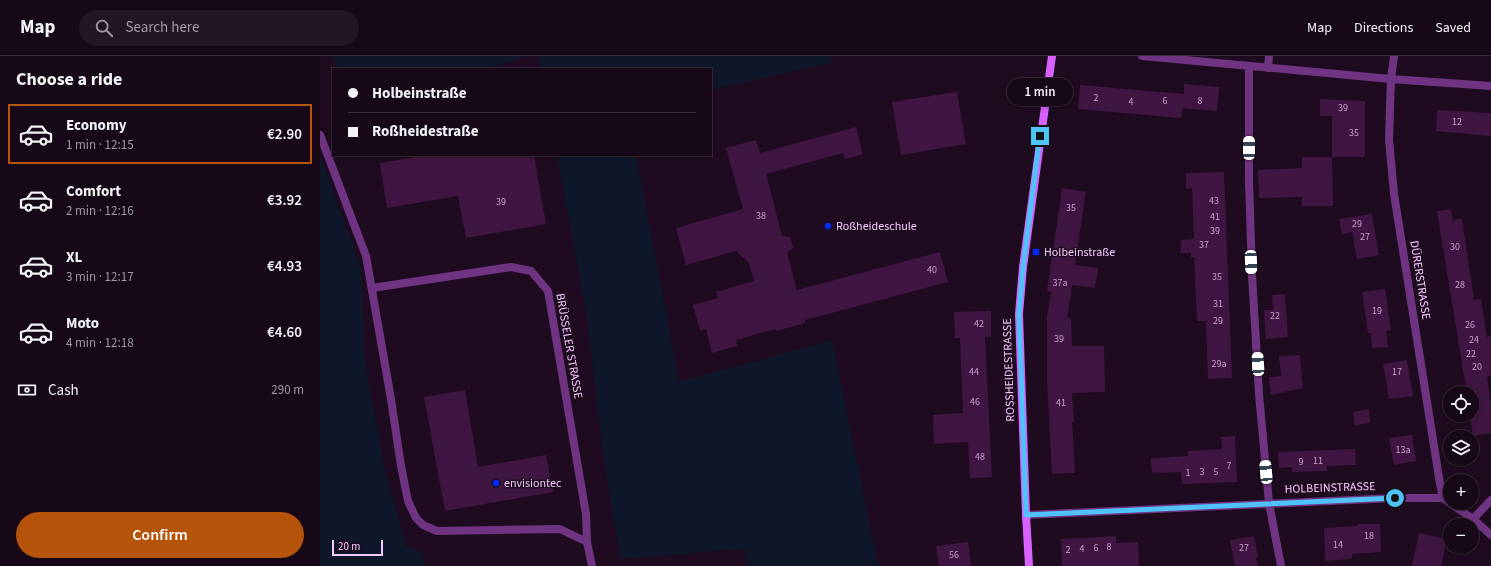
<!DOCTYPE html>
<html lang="en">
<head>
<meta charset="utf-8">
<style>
	body { margin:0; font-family:"Source Sans 3",sans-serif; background:#231624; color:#f1f3f6; height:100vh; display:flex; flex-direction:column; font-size:15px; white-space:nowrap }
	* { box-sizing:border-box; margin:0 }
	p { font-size:13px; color:#9e9aa1 }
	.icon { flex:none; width:22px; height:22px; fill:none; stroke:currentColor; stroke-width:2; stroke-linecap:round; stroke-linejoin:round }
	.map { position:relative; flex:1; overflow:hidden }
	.drawer { display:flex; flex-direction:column; background:#160817; width:320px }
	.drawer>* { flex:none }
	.guide { position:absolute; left:12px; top:12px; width:380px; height:88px; border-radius:0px; box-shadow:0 2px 6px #0003,0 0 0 1px #352936; display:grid; align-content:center; height:88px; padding:0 16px; background:#160817 }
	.buttons { position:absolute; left:1123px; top:330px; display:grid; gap:8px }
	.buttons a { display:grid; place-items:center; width:36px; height:36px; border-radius:50%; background:#160817; box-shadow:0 2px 6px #0003,0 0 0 1px #352936; font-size:20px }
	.scale { position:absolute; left:12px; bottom:10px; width:51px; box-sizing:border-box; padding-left:4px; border:2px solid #f7caff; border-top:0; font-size:11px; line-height:14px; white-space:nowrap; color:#f7caff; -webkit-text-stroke:3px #1e0b1f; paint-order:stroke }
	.end { position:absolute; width:18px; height:18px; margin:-9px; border:5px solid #4fc3f7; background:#111; box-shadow:0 0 0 2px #111 }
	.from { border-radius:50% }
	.bubble { position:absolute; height:28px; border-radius:14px; background:#160817; box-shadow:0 2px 6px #0003,0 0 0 1px #352936; font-size:13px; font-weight:600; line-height:28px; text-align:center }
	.car { position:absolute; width:12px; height:24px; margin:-12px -6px; border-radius:5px; box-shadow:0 0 3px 1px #0007; background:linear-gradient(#fff 24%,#345 0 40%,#fff 0 76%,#345 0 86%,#fff 0) }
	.guide b { display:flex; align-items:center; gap:14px; height:38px; font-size:15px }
	.guide b+b { border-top:1px solid #352936 }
	.guide i { width:10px; height:10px; background:#f1f3f6 }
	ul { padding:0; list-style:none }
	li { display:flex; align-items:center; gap:12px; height:60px; margin:0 8px 6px; padding:0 8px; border:2px solid transparent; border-radius:0px }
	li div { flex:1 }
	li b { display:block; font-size:15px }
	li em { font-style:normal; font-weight:600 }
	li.selected { border-color:#b45309 }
	li>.icon { width:36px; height:36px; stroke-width:1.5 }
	h2 { padding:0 16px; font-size:18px; line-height:48px }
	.pay { display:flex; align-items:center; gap:10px; height:44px; padding:0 16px; font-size:15px }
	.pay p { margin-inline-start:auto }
	.cta { display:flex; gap:8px; margin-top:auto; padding:8px 16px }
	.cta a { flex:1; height:46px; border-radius:24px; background:#b45309; color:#fff; font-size:16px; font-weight:600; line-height:46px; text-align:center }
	header { display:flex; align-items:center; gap:24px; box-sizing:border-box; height:56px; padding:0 20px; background:#160817; border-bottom:1px solid #352936 }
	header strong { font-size:19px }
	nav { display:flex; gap:22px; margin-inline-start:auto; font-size:14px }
	.search { width:280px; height:36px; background:#231624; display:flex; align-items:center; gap:10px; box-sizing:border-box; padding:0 14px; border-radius:22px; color:#9e9aa1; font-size:15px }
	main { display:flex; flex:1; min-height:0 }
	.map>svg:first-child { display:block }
	.green { fill:#0e162a }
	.building { fill:#3f1641 }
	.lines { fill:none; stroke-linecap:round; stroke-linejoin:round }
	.street { stroke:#6f3481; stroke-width:8 }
	.secondary { stroke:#d961ff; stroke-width:8 }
	.route { stroke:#4fc3f7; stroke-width:5 }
	.poi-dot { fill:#0029f5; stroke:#1e0b1f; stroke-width:1.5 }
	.labels { text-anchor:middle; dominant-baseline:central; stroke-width:3; stroke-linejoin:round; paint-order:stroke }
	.number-label { font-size:10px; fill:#c99dd0 }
	.poi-label { font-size:12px; fill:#f7caff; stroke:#1e0b1f; text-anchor:start }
	.street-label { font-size:12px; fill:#f7caff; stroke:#1e0b1f }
</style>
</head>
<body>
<header>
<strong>Map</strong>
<div class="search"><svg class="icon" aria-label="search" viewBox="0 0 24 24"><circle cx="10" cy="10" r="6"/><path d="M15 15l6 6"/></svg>Search here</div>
<nav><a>Map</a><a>Directions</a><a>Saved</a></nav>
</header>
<main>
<section class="drawer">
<h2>Choose a ride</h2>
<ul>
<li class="selected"><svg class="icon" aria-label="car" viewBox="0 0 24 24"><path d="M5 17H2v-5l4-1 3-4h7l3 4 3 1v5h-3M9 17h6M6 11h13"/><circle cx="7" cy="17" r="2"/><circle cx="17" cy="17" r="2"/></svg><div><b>Economy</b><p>1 min · 12:15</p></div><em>€2.90</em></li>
<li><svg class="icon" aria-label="car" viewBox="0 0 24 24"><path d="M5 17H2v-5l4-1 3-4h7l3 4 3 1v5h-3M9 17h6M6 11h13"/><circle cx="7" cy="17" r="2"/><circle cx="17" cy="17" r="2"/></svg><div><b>Comfort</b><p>2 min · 12:16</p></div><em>€3.92</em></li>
<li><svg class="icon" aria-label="car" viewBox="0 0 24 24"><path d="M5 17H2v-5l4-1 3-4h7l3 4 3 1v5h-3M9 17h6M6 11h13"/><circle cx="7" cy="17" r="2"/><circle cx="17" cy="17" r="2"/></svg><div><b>XL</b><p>3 min · 12:17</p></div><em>€4.93</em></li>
<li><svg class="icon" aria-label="car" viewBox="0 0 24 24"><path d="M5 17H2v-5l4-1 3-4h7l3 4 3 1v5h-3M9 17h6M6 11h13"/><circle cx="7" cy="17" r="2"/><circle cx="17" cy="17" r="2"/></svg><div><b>Moto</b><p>4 min · 12:18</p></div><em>€4.60</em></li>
</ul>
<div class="pay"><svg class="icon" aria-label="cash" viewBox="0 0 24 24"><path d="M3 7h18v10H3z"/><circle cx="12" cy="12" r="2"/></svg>Cash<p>290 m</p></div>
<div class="cta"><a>Confirm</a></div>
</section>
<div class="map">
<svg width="1171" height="510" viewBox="0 0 1171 510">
	<rect width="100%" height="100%" fill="#1e0b1f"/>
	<path class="green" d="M13,0H208L168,13H18Z
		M219,0H512L511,7L391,34V13H221Z
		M0,99L42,214L45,308L64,411L86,490L102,496L105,510H0Z
		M237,99H316L359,326L512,284L558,510H427L424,493L301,503L284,404L267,261Z"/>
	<path class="building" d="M864,28L899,31L897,55L862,52L861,62L758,53L760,29L864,38Z
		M637,36L646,88L581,99L572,46Z
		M1000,43L1045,45V101H1012V60H1000Z
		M1117,54L1171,57V80L1116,75Z
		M536,71L543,98L525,103L523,97L446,118L462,180L470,181L473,192L467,197L477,234L620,196L628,226L485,264V267L456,275L455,273L416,284L417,290L392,297L386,273L380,274L373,249L398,242L396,236L434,225L429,207L416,195L366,209L356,172L423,153L406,92L436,84L440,97Z
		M108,99H214L226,168L146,182L138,140L67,152L60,107Z
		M982,101H1012L1013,150H982V141L939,142L938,114L982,112Z
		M904,116L912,322L888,323L886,265H877L874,201H871V197H861V184L874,183L872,132L866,133V117Z
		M742,132L766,136L755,209L778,212L775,232L752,229L747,262H751L752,290H784L785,336L752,337L754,366H752L755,417L732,418L727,324V260L731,236L727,235Z
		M1131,153L1133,164L1142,163L1154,244L1161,243L1167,281L1171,280V320L1167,321L1171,349V377L1153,380L1150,359H1152V331L1146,332L1117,155Z
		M1052,158L1059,199L1037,203L1032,176L1022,178L1019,163Z
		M1065,233L1071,274L1066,275L1068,291L1052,292L1051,277H1048L1042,236Z
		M965,238L968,281L946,283L944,254H953L952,239Z
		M671,255V281H665L672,421L650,422L648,386L614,388L613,359L643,357L640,282H635L634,256Z
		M980,299L983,332L951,339L949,321L961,320L959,300Z
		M1087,304L1093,340L1069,343L1063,308Z
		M145,334L158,411L226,399L233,436L125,455L104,341Z
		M1049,353L1050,367L1035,369L1033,356Z
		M1092,379L1096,405L1074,409L1069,382Z
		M915,380L917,426L862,428L861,416L832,417L831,402L868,400V395L902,393L901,381Z
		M1035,393L1036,409L1007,410V415L972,416V411L959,412L958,396Z
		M1037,468H1060L1061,496L1032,498V503L1005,505L1004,472L1038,470Z
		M1099,477L1127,483L1121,510H1092Z
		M796,480V487L818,486L819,510H742L741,483Z
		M934,480L938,501L936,502L938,510H915L910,484Z
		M648,486L651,510H619L616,490Z"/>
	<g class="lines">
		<path class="street" d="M822,0L1071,23L1171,30
			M1074,0L1071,23L1069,83L1074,138L1120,428L1123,442L1130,447
			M929,10V123L932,219L939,338L949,447L961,510
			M948,12L949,0
			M0,79L46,200L71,343L81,410L88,445L96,462L103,469L117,475L240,473L267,486
			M52,232L191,211L211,215L228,235L266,458L267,486L272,510
			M1130,447L1153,463L1171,479
			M706,459L1075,442H1123
			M1153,463L1171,444"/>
		<path class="secondary" d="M709,510L706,459L699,258L703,211L732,0"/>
	</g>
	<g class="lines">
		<path class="route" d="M720,80L703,211L699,258L706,459L1075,442"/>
	</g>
	<g class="poi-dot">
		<circle cx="508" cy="170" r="4"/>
		<rect x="712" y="192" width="8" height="8" rx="2"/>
		<circle cx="176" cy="427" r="4"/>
	</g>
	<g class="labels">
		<g class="number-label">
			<text x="776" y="42">2</text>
			<text x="845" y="45">6</text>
			<text x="880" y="45">8</text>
			<text x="811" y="46">4</text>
			<text x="1023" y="52">39</text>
			<text x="1137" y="66">12</text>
			<text x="1034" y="77">35</text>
			<text x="894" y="145">43</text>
			<text x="181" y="146">39</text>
			<text x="751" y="152">35</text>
			<text x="441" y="160">38</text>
			<text x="895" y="161">41</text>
			<text x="1037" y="168">29</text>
			<text x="895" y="175">39</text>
			<text x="1045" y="181">27</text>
			<text x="884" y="189">37</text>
			<text x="1135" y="191">30</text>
			<text x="612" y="214">40</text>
			<text x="897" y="221">35</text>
			<text x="740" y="227">37a</text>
			<text x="1140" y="229">28</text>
			<text x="898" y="248">31</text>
			<text x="1057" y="255">19</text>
			<text x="955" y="260">22</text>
			<text x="898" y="265">29</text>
			<text x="659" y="268">42</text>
			<text x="1150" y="269">26</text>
			<text x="739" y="283">39</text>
			<text x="1154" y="284">24</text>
			<text x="1151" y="298">22</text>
			<text x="899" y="308">29a</text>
			<text x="1157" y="311">20</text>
			<text x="654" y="316">44</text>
			<text x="1077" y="316">17</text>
			<text x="655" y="346">46</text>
			<text x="741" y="347">41</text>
			<text x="1083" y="394">13a</text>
			<text x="660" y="401">48</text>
			<text x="998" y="405">11</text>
			<text x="981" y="406">9</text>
			<text x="909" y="410">7</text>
			<text x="882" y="416">3</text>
			<text x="896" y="416">5</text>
			<text x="868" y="417">1</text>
			<text x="1049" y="480">18</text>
			<text x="1018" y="489">14</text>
			<text x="789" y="491">8</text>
			<text x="776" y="492">6</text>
			<text x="924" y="492">27</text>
			<text x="762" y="493">4</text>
			<text x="748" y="494">2</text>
			<text x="634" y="499">56</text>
		</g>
		<g class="poi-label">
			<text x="516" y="170">Roßheideschule</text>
			<text x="724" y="196">Holbeinstraße</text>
			<text x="184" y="427">envisiontec</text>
		</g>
		<g class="street-label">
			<text transform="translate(1100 224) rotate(81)">DÜRERSTRASSE</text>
			<text transform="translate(249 290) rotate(80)">BRÜSSELER STRASSE</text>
			<text transform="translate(689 314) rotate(-92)">ROSSHEIDESTRASSE</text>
			<text transform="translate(1010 432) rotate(-2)">HOLBEINSTRASSE</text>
		</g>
	</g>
</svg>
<div class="buttons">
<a><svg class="icon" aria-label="locate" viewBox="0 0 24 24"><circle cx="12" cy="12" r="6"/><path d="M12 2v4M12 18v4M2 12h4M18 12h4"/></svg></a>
<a><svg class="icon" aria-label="layers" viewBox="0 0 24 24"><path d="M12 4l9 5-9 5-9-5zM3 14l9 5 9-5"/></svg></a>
<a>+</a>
<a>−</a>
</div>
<div class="scale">20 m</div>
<i class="end from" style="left:1075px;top:442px"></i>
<i class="end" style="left:720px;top:80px"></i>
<div class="bubble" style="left:687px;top:22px;width:66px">1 min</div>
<i class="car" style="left:929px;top:92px;rotate:0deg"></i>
<i class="car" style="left:931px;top:206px;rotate:178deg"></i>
<i class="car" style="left:938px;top:308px;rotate:357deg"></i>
<i class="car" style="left:946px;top:416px;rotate:355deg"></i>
<div class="guide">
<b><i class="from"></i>Holbeinstraße</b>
<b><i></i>Roßheidestraße</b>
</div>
</div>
</main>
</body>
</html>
